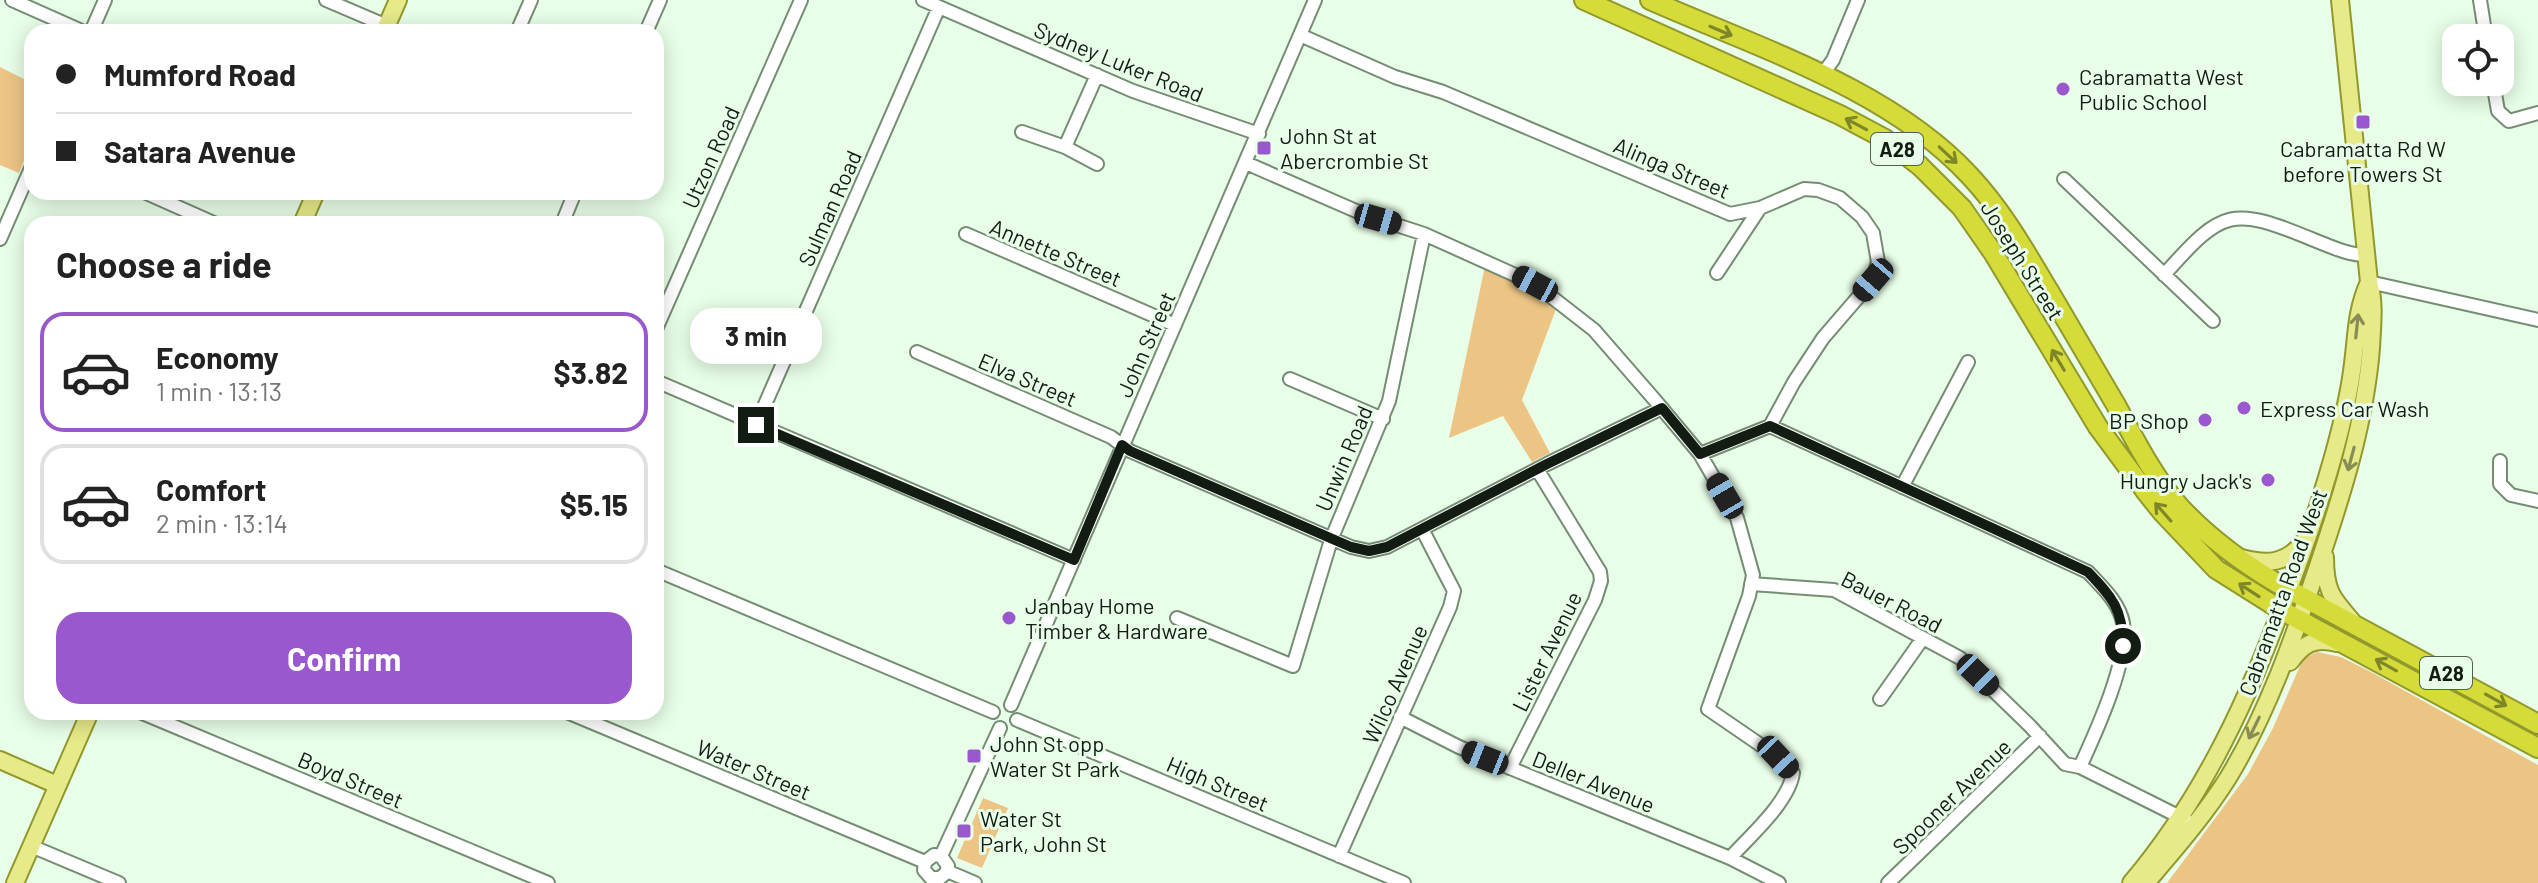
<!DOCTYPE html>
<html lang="en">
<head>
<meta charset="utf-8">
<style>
	body { margin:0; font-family:Barlow,sans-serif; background:#f6f6f6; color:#222; height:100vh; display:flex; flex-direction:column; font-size:30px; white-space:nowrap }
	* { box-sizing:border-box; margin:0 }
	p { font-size:26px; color:#767676 }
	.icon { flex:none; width:44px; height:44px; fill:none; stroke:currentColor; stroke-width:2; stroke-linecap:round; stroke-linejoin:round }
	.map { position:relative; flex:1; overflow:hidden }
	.side { position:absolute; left:24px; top:216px; width:640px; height:504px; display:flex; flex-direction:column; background:#fff; border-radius:24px; box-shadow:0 4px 20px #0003 }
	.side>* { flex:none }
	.top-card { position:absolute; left:24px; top:24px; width:640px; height:176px; border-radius:24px; box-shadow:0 4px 20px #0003; display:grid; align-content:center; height:176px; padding:0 32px; background:#fff }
	.controls { position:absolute; left:2442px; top:24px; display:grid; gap:16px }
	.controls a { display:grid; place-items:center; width:72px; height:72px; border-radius:16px; background:#fff; box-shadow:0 4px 20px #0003; font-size:40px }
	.end { position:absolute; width:36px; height:36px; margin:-18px; border:10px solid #131c13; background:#fff; box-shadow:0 0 0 4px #fff }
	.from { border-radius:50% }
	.bubble { position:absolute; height:56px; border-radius:24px; background:#fff; box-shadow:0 4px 20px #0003; font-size:26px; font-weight:700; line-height:56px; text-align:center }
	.car { position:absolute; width:24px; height:48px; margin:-24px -12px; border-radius:10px; box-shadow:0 0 6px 2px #0007; background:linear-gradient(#222 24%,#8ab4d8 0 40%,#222 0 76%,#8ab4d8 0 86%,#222 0) }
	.top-card b { display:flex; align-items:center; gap:28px; height:76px; font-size:30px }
	.top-card b+b { border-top:2px solid #e0e0e0 }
	.top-card i { width:20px; height:20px; background:#222 }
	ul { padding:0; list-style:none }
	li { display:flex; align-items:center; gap:24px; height:120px; margin:0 16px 12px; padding:0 16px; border:4px solid #e0e0e0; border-radius:24px }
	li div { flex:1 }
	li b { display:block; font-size:30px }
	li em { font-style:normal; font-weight:700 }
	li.active { border-color:#9958ce }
	li>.icon { width:72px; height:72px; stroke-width:1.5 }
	h2 { padding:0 32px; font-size:36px; line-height:96px }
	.action { display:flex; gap:16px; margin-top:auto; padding:16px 32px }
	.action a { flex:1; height:92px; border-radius:24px; background:#9958ce; color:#fff; font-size:32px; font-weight:700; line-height:92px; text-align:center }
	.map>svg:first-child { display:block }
	.green { fill:#ecc585 }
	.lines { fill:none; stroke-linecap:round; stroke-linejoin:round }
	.minor-casing { stroke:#748d73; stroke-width:16 }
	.major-casing { stroke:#91992c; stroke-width:20 }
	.highway-casing { stroke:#91992c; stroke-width:22 }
	.minor { stroke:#fff; stroke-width:12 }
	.major { stroke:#e6ea89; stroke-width:16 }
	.highway { stroke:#d5dc3a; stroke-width:18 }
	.oneway { stroke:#7e8628 }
	.oneway2 { stroke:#878d54 }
	.route { stroke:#131c13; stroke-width:10 }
	.poi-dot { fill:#9958ce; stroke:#e8fee8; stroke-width:3 }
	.labels { text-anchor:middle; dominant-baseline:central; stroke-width:6; stroke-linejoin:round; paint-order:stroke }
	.shield { fill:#e8fee8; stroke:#536053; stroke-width:2 }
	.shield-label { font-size:20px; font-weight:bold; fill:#131c13 }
	.street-label { font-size:22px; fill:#131c13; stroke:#e8fee8 }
	.poi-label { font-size:22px; fill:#131c13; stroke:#e8fee8; text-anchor:start }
</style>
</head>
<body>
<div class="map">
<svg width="2538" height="883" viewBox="0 0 2538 883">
	<rect width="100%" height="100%" fill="#e8fee8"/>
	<path class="green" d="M0,67L32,83V141L19,173L0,165Z
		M1485,266L1530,290L1556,309L1522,400L1550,453L1532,462L1503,416L1449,438Z
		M2317,652L2341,657L2373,673L2538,765V883H2167L2248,774L2273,728L2303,659Z
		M983,798L1008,808L982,868L957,858Z"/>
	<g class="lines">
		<defs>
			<path id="minor" d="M12,0L84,32
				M326,0L387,26
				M923,0L1133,91L1259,134
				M2480,0L2486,38
				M91,32L105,0
				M517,32L531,0
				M646,32L660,0
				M1300,35L1395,77L1443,92L1730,214L1760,208L1804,189L1818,190L1840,198L1862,217L1873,233L1878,262L1873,280L1823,338L1794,382L1770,426L1700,454
				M1822,75L1833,60L1858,0
				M2493,82L2498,111L2509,121L2538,113
				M1022,132L1065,147L1097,164
				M1065,147L1097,75
				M1246,163L1363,214L1424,234L1535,284L1594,330L1654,399L1700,454L1737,518L1753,575L1749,596L1708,709L1778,757L1793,773C1789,802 1750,836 1730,858
				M2064,179L2213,321
				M144,192L216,224
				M562,224L575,192
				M966,234L1175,325
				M0,239L32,166
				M1717,273L1760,208
				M2164,275C2223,208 2232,206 2314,240C2332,247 2348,255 2367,255
				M2369,282L2538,320
				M656,329L801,0
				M917,352L1111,437L1130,451L1351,547L1369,551L1387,547L1547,464L1662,408
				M1290,379L1383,419
				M656,381L1074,560
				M756,425L939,7
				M1770,426L2088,572C2102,587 2119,602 2123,623C2130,659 2095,734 2080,767
				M2500,461V484L2511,495L2538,501
				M1902,487L1968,362
				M656,570L993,712
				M1751,584L1834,590L1960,658L2030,726L2065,764L2080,767L2186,820
				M1177,618L1293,666L1331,540L1389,401L1424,234
				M1880,699L1923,638
				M1011,705L1315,0
				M140,712L548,883
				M567,712L925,862
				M1400,717L1459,747L1730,858L1779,883
				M1017,720L1404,883
				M1510,768L1595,600L1601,581L1600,572L1537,469
				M31,846L119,883
				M941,856L1000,728
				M1339,856L1450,607L1454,591L1422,529
				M947,871L975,883
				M931,878L924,870L925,862L934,855L941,856
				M931,878H940L946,873L948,866L941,856
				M1888,883L2040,736"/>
			<path id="major" d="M384,32L398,0
				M302,224L316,192
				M2325,557C2325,590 2331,597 2352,621
				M2241,558C2268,565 2287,564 2305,540
				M2290,662C2303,644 2314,637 2337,643
				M0,760L57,785
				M15,883L90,712
				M2131,883C2197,805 2241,715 2277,620C2300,561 2321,503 2337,442C2343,419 2349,394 2352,371C2357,338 2355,313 2369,282
				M2146,883C2175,849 2204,816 2228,778C2268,712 2293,639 2318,566C2342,495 2365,423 2371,348C2372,325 2375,305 2369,282L2340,0"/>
			<path id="highway" d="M1584,0L1840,115L1885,139L1920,166L1962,208L1994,254L2098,427L2146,492L2162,512L2216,569L2281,610L2538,748
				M1650,0C1756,47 1890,89 1970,176C2002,210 2025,251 2049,291C2071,329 2094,367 2116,405C2135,440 2154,478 2180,507C2208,537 2240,561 2275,582L2538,724"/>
		</defs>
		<use href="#minor" class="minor-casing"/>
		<use href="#major" class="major-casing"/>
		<use href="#highway" class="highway-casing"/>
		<use href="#minor" class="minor"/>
		<use href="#major" class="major"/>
		<use href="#highway" class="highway"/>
	</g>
	<defs><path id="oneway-shaft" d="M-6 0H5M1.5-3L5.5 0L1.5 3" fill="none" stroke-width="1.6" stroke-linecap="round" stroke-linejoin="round" transform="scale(2)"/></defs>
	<g class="oneway">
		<use href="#oneway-shaft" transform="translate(1721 31) rotate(23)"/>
		<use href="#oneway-shaft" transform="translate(1856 124) rotate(-152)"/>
		<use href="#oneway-shaft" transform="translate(1948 155) rotate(43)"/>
		<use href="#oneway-shaft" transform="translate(2058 360) rotate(-121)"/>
		<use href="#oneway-shaft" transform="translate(2163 512) rotate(-131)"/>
		<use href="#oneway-shaft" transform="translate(2249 590) rotate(-147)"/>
		<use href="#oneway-shaft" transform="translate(2386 665) rotate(-151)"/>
		<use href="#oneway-shaft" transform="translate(2496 700) rotate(29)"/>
	</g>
	<g class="oneway2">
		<use href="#oneway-shaft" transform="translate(2357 326) rotate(-84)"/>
		<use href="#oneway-shaft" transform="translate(2351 459) rotate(105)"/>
		<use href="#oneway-shaft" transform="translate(2254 728) rotate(116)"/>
	</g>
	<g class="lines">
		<path class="route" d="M756,425L1074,560L1122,445L1130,451L1351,547L1369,551L1387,547L1547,464L1662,408L1700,454L1770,426L2088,572C2112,597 2123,609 2123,646"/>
	</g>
	<g class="poi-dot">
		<circle cx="2063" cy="89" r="8"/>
		<rect x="2355" y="114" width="16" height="16" rx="4"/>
		<rect x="1256" y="140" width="16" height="16" rx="4"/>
		<circle cx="2244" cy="408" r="8"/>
		<circle cx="2205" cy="420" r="8"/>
		<circle cx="2268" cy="480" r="8"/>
		<circle cx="1009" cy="618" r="8"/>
		<rect x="966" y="748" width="16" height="16" rx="4"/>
		<rect x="956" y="823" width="16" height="16" rx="4"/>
	</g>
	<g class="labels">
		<g class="shield">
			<rect x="1871" y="133" width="52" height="32" rx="6"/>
			<rect x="2420" y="657" width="52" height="32" rx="6"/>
		</g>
		<g class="shield-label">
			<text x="1897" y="149">A28</text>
			<text x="2446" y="673">A28</text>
		</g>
		<g class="street-label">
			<text transform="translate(1119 61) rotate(22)">Sydney Luker Road</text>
			<text transform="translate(710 157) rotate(-66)">Utzon Road</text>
			<text transform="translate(1672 167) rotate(23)">Alinga Street</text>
			<text transform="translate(829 208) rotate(-66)">Sulman Road</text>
			<text transform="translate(1056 252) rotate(23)">Annette Street</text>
			<text transform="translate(2023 260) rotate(58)">Joseph Street</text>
			<text transform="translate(1145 344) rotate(-66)">John Street</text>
			<text transform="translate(1028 379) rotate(23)">Elva Street</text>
			<text transform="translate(1343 458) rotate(-67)">Unwin Road</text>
			<text transform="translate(2282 592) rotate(-70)">Cabramatta Road West</text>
			<text transform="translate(1892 601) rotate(27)">Bauer Road</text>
			<text transform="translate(1546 651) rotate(-64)">Lister Avenue</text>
			<text transform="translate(1394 684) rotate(-66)">Wilco Avenue</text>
			<text transform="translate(754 769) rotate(23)">Water Street</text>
			<text transform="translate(351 779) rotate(23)">Boyd Street</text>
			<text transform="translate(1594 781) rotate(22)">Deller Avenue</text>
			<text transform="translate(1218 783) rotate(23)">High Street</text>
			<text transform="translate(1951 796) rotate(-44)">Spooner Avenue</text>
		</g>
		<g class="poi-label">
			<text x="2079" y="76">Cabramatta West<tspan x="2079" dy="25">Public School</tspan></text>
			<text x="1280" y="135">John St at<tspan x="1280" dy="25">Abercrombie St</tspan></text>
			<text x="2363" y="148" text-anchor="middle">Cabramatta Rd W<tspan x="2363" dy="25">before Towers St</tspan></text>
			<text x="2260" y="408">Express Car Wash</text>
			<text x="2189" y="420" text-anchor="end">BP Shop</text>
			<text x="2252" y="480" text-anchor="end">Hungry Jack's</text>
			<text x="1025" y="605">Janbay Home<tspan x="1025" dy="25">Timber &amp; Hardware</tspan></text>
			<text x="990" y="743">John St opp<tspan x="990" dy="25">Water St Park</tspan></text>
			<text x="980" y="818">Water St<tspan x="980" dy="25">Park, John St</tspan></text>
		</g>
	</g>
</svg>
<div class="controls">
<a><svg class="icon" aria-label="locate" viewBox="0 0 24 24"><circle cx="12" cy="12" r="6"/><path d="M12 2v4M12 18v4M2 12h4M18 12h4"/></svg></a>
</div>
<i class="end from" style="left:2123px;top:646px"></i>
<i class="end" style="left:756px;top:425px"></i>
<div class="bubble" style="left:690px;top:308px;width:132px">3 min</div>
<i class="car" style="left:1378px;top:219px;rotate:106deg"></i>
<i class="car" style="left:1873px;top:280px;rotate:221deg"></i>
<i class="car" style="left:1535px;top:284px;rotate:298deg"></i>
<i class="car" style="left:1725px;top:496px;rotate:330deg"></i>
<i class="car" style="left:1978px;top:675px;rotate:134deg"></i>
<i class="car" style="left:1778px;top:757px;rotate:137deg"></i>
<i class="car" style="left:1485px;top:758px;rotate:292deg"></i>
<div class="top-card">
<b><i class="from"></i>Mumford Road</b>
<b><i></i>Satara Avenue</b>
</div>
<section class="side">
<h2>Choose a ride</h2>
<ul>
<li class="active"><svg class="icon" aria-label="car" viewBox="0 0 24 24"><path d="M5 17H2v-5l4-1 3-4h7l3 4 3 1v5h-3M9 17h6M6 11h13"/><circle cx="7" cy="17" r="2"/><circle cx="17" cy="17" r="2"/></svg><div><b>Economy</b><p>1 min · 13:13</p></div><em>$3.82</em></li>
<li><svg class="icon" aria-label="car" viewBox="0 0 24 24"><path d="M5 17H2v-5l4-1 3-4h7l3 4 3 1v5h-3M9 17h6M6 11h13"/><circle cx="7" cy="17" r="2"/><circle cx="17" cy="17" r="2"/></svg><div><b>Comfort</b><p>2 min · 13:14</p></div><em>$5.15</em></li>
</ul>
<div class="action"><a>Confirm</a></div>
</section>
</div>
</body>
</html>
